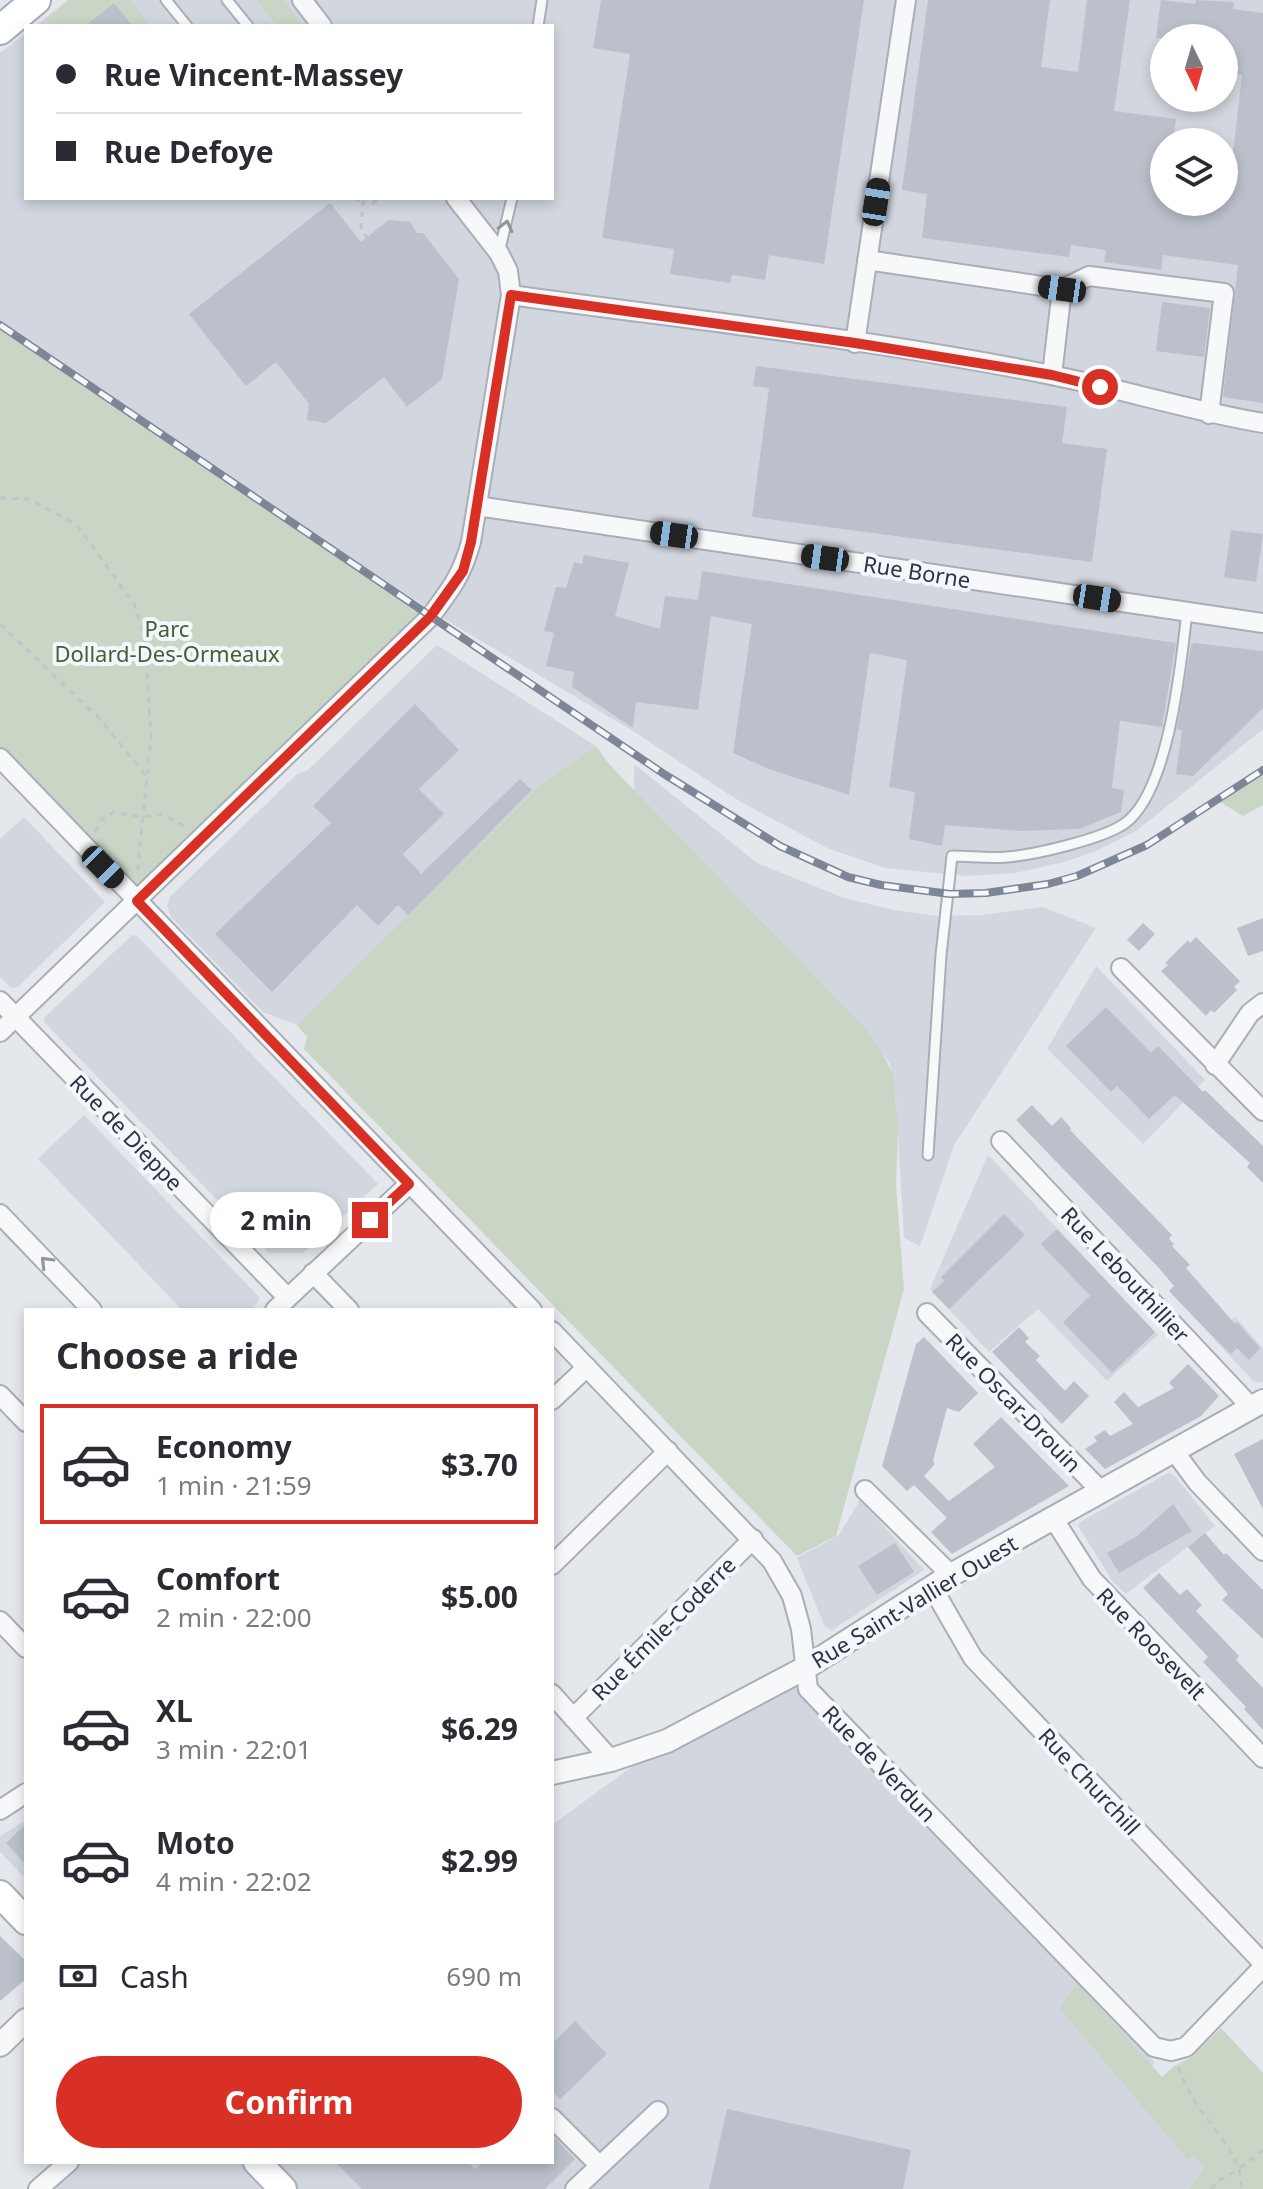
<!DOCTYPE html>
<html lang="en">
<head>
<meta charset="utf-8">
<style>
	body { margin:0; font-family:"Noto Sans",sans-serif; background:#f2f2f3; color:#2b2b33; height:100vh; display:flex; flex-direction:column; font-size:30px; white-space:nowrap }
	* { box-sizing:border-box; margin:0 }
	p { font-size:26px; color:#7c7c81 }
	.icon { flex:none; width:44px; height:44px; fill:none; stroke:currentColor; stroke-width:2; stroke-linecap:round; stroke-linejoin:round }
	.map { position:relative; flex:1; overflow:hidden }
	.sheet { position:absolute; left:24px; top:1308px; width:530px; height:856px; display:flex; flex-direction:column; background:#fff; border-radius:0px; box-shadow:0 4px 12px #0003 }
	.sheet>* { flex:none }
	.hud { position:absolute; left:24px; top:24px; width:530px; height:176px; border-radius:0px; box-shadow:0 4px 12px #0003; display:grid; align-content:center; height:176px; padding:0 32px; background:#fff }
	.needle { width:52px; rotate:175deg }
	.tools { position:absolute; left:1150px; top:24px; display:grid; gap:16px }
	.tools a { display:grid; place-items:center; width:88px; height:88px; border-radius:50%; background:#fff; box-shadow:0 4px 12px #0003; font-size:40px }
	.end { position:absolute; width:36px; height:36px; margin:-18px; border:10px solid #d93025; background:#fff; box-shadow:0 0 0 4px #fff }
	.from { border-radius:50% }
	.bubble { position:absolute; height:56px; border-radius:28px; background:#fff; box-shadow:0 4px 12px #0003; font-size:26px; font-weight:700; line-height:56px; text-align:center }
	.car { position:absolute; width:24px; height:48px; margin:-24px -12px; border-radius:10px; box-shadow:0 0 6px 2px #0007; background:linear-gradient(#222 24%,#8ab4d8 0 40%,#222 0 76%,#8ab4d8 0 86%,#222 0) }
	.hud b { display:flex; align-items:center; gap:28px; height:76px; font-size:30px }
	.hud b+b { border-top:2px solid #e1e1e2 }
	.hud i { width:20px; height:20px; background:#2b2b33 }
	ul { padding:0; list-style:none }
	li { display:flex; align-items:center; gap:24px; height:120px; margin:0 16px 12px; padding:0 16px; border:4px solid transparent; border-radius:0px }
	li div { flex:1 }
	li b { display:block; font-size:30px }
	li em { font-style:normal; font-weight:700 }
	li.current { border-color:#d93025 }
	li>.icon { width:72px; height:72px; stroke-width:1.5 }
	h2 { padding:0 32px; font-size:36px; line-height:96px }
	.pay { display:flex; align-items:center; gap:20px; height:88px; padding:0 32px; font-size:30px }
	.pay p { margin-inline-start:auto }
	.button { display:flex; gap:16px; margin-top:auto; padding:16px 32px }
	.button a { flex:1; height:92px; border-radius:48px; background:#d93025; color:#fff; font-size:32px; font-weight:700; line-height:92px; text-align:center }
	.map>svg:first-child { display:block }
	.built { fill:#d2d6de; fill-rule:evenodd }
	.green { fill:#c9d6c5 }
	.building { fill:#bbc0ca }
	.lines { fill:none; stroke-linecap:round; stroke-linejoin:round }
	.service-casing { stroke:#a9aeb7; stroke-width:13 }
	.minor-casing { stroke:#a9aeb7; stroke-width:22 }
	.tertiary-casing { stroke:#a9aeb7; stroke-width:26 }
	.secondary-casing { stroke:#a9aeb7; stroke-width:30 }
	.primary-casing { stroke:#a3abb8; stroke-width:32 }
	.path { stroke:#c2c5cb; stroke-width:3; stroke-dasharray:6 6; stroke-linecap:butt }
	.service { stroke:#f7f8fa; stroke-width:9 }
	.minor { stroke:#f7f8fa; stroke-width:18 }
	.tertiary { stroke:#f7f8fa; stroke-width:22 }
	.secondary { stroke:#fff; stroke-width:26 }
	.primary { stroke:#fff; stroke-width:28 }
	.rail-casing { stroke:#7d8696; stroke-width:8 }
	.rail { stroke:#f4f6f9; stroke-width:5; stroke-dasharray:15; stroke-linecap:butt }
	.oneway { stroke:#9196a0 }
	.route { stroke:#d93025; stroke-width:10 }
	.labels { text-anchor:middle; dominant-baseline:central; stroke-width:8; stroke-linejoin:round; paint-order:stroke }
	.street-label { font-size:22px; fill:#2b3445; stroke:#f4f6f9 }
	.park-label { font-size:22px; fill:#3f6138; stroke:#f4f6f9 }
</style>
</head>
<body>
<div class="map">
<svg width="1263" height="2189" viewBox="0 0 1263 2189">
	<rect width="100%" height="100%" fill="#e4e7ec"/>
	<path class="built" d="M68,0H1263V729L1136,831L1096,851L1064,862L1015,873L966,876L885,868L827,848L739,801L633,731L451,623L52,363L30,356L14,336L0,325V53L26,33V198H552V26H35ZM1164,38H1224V98H1164ZM1164,142H1224V202H1164Z
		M437,645L596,746L540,784L297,1025L263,1012L171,917L167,906L170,897L297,774L308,770Z
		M634,764L757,863L844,898L894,910L938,916L982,915L1043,907L1096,928L954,1145L920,1246L904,1238L896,1099L890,1064L882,1051L634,790Z
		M24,817L105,902L18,987L11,988L0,977V839Z
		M132,935L137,936L378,1184L303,1253H269L44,1022L45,1017Z
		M1096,966L1205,1080L1143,1144L1047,1049Z
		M84,1115L260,1298L252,1310H182L38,1159Z
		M988,1155L1158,1335L1107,1381L1038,1309L989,1352L930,1289Z
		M1235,1316L1263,1349V1381L1260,1383L1253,1381L1214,1339Z
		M1168,1473L1174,1475L1215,1526L1126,1594L1113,1582L1078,1526L1080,1522Z
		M860,1500L924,1570L832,1630L825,1627L797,1558L839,1535Z
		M807,1667L808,1689L1154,2062L1141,2099L1205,2168L1189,2189H38L69,2162H552V1825L667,1741Z
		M26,1820V1879L0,1852V1836Z"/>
	<path class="green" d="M70,0H130L151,26H133L114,3L85,26H52L46,19Z
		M256,0H283L303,26H277Z
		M0,328L430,617L137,901L0,758Z
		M596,746L609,764L862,1025L882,1051L893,1075L898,1123L896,1186L904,1289L836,1536L797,1556L304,1049L307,1037L297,1025L540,784Z
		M1263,770V805L1243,816L1217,800Z
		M1077,1983L1162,2077L1174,2066L1192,2057L1221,2028L1263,2073V2189H1189L1204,2168L1194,2156L1188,2160L1060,2009Z"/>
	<path class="building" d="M601,0H864L824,264L769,255L765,280L732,275L730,283L670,274L674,249L602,238L630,54L593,48Z
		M928,0H1050L1041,67L1078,72L1087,0H1130L1114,111L1176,119L1173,142H1164V202H1224V188H1229L1242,75L1224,72V38H1156L1161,0L1195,4L1196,0L1234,2L1233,9L1263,13V403L1223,397L1238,265L1163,255L1161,270L1104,262L1106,250L1071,245L1069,257L922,238L927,194L902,190Z
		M114,3L133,26H85Z
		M330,203L361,242L389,220L410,222L417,233H423L459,279L442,379L407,407L384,377L326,423L307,420L309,404L276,362L246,386L189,314Z
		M1162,302L1210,308L1204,357L1156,351Z
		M756,366L1067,407L1062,443L1107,449L1092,562L752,517L769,388L753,386Z
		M1231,530L1263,534L1256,582L1224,577Z
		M584,555L629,563L615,616L660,629L665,596L698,600L702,571L1176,643L1162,727L1120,721L1112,788L1124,790L1121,812L1079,829L1020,831L945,825L942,846L909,839L915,792L889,787L907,660L870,653L849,795L769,769L733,753L752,624L711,616L698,710L636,702L633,728L572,687L574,672L546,666L554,633L544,631L556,587L566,588L574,562L582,564Z
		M1194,643L1263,651V708L1193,776L1176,774L1182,730L1177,729L1191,645Z
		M415,704L459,750L419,789L444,814L403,854L421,874L520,779L532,790L408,915L398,905L378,926L357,905L272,992L215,934L331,823L313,806Z
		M1263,918V951L1248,956L1237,928Z
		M1143,923L1155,934L1139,951L1127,940Z
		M1196,937L1240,981L1234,987L1237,990L1214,1013L1211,1010L1206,1016L1161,971L1168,965L1165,963L1188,940L1190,943Z
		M1106,1007L1151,1053L1158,1046L1203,1092L1205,1090L1263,1146V1183L1247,1167L1250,1163L1175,1095L1149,1119L1117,1086L1111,1092L1066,1046Z
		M1032,1105L1052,1126L1061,1117L1071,1128L1070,1130L1172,1235L1169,1239L1174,1244L1172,1246L1190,1265L1186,1268L1235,1324L1237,1322L1260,1348L1249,1360L1237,1348L1231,1354L1210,1334L1169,1291L1174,1286L1158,1267L1016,1120Z
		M1004,1214L1025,1235L949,1309L932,1292L944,1281L941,1277Z
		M1057,1229L1155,1332L1112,1373L1063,1322L1090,1296L1041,1244Z
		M1019,1327L1029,1338L1025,1342L1040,1356L1036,1360L1065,1391L1074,1381L1089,1396L1062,1424L992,1352Z
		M924,1337L978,1393L959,1412L947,1408L933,1461L935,1464L924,1476L949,1501L995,1467L973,1444L1001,1417L1069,1486L952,1554L931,1532L947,1518L914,1485L907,1491L882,1466L916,1344Z
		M1188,1364L1219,1396L1201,1416L1105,1469L1085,1449L1097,1441L1094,1437L1105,1430L1110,1436L1133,1424L1114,1402L1124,1392L1138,1407L1174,1388L1169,1383Z
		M1263,1439V1509L1234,1454Z
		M1173,1504L1192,1531L1119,1573L1107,1553L1137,1536Z
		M1205,1533L1224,1555L1226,1553L1263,1590V1639L1222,1600L1228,1594L1188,1547Z
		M895,1543L914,1572L877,1595L858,1566Z
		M1159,1573L1180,1595L1187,1589L1202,1605L1196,1611L1239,1656L1236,1660L1263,1688V1730L1244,1709L1246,1707L1203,1662L1208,1657L1143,1588Z
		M26,1824V1865L6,1843Z
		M0,1936L26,1961V1979L0,2001Z
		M575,2021L607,2054L560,2099L552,2091V2044Z
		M727,2109L911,2150L903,2189H709Z
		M552,2135L575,2159L545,2189H362L335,2162H468L475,2169L483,2162H552Z"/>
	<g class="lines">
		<defs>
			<path id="service" d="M166,0L187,26
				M227,0L248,26
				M538,26L542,0
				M499,253L512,198
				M928,1155L941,955L952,856C970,856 989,859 1007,857C1034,855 1102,839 1124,824C1169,793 1181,664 1187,612"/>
			<path id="minor" d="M302,0L322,26
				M456,198L499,253L508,271L511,295C691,320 873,339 1051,375C1122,389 1191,411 1263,423
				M867,260L1062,289L1089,276L1224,293L1209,414
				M855,343L906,0
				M1052,375L1062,289
				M477,506L1263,623
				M0,758L532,1310
				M1121,968L1263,1111
				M0,1001L287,1297
				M0,1032L430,617C451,589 462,575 471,542L511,295
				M1215,1065L1250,1013L1263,1003
				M1001,1141L1251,1407
				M0,1214L92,1310
				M313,1273L349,1310
				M275,1310L409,1184
				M927,1313L1101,1491
				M552,1331L772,1561L792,1596L801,1629L808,1689L1154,2047L1171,2051L1186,2047L1263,1967
				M0,1395L26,1422
				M552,1400L587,1367
				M1174,1451L1197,1482L1263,1551
				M865,1490L951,1575
				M1053,1518L1092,1579L1263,1758
				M552,1565L668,1451
				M932,1587L973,1658L1263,1963
				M0,1621L26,1648
				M552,1694L611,1760
				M573,1718L753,1539
				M0,1810L26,1793
				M552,2118L600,2166
				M38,2189L69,2162
				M575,2189L658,2111"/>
			<path id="tertiary" d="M552,1773L611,1760L667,1741L807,1667L951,1575L1263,1401
				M0,2045L26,2020"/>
			<path id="secondary" d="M0,1894L26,1921
				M257,2162L283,2189"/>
			<path id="primary" d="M0,30L36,0"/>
		</defs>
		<use href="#service" class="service-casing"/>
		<use href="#minor" class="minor-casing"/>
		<use href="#tertiary" class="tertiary-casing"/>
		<use href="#secondary" class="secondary-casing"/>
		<use href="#primary" class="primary-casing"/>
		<path class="path" d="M354,198L363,202
			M368,239L361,228L363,202L373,203L379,198
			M0,498L29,499L77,525L134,604L145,639L151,737L137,876
			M0,624L99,718L147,777
			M95,832L101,820L114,812L142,817L163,814L189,829
			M1178,2067L1192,2098L1230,2150L1239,2169L1242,2189
			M1211,2189L1217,2182L1239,2169L1263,2150"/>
		<use href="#service" class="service"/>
		<use href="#minor" class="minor"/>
		<use href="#tertiary" class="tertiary"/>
		<use href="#secondary" class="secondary"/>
		<use href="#primary" class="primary"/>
		<defs>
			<path id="rail" d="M0,325L664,774L780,846L848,877L881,885L950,894L986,893L1048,884L1077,876L1147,845L1263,770"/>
		</defs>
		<use href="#rail" class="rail-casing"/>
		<use href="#rail" class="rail"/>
	</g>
	<defs><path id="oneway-chevron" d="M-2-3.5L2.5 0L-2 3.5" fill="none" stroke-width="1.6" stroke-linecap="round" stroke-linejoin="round" transform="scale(2)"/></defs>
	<g class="oneway">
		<use href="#oneway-chevron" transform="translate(506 226) rotate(-76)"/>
		<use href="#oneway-chevron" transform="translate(46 1262) rotate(-134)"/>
	</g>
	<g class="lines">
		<path class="route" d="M370,1220L409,1184L137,901L430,617L463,571L471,542L511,295L855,343L1052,375L1100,387"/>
	</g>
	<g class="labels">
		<g class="street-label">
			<text transform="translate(917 571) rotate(9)">Rue Borne</text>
			<text transform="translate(127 1132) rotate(46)">Rue de Dieppe</text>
			<text transform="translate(1126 1274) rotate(47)">Rue Lebouthillier</text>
			<text transform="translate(1014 1402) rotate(46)">Rue Oscar-Drouin</text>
			<text transform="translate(914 1601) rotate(-31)">Rue Saint-Vallier Ouest</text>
			<text transform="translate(663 1628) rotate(-45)">Rue Émile-Coderre</text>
			<text transform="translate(1152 1643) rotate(46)">Rue Roosevelt</text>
			<text transform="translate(880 1763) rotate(46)">Rue de Verdun</text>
			<text transform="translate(1090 1781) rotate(47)">Rue Churchill</text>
		</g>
		<g class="park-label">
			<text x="167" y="628">Parc<tspan x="167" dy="25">Dollard-Des-Ormeaux</tspan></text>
		</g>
	</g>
</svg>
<div class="tools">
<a><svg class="needle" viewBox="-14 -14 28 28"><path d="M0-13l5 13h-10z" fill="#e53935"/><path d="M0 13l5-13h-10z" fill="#7c7c81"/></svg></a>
<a><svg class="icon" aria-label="layers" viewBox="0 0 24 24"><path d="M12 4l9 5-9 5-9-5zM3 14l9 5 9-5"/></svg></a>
</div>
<i class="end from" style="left:1100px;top:387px"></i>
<i class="end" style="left:370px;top:1220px"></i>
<div class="bubble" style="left:210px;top:1192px;width:132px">2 min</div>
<i class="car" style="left:876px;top:202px;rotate:9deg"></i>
<i class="car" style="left:1062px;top:289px;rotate:278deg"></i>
<i class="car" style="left:674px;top:535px;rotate:278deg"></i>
<i class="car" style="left:825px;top:558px;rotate:278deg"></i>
<i class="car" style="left:1097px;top:598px;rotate:99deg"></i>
<i class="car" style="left:103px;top:867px;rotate:135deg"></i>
<div class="hud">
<b><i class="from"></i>Rue Vincent-Massey</b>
<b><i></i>Rue Defoye</b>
</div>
<section class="sheet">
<h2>Choose a ride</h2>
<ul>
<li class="current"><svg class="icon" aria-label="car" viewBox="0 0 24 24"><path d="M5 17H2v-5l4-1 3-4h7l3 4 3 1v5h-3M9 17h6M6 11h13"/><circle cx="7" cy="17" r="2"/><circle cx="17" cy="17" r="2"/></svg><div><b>Economy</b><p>1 min · 21:59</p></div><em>$3.70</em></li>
<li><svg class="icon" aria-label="car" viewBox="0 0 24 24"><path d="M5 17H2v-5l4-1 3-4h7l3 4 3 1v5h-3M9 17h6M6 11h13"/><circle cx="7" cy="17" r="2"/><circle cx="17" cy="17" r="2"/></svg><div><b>Comfort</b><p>2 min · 22:00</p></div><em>$5.00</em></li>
<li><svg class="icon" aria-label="car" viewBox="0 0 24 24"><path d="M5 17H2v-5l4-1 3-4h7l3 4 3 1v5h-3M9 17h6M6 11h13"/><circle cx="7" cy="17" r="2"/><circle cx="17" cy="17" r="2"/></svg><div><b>XL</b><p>3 min · 22:01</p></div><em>$6.29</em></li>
<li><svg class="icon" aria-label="car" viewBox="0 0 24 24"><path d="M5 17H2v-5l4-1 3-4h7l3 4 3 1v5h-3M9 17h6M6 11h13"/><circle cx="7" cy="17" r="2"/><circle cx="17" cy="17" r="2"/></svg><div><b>Moto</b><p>4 min · 22:02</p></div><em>$2.99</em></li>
</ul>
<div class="pay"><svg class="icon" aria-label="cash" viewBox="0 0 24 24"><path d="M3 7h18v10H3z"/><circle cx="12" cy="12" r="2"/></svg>Cash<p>690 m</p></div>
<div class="button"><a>Confirm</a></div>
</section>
</div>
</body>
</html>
